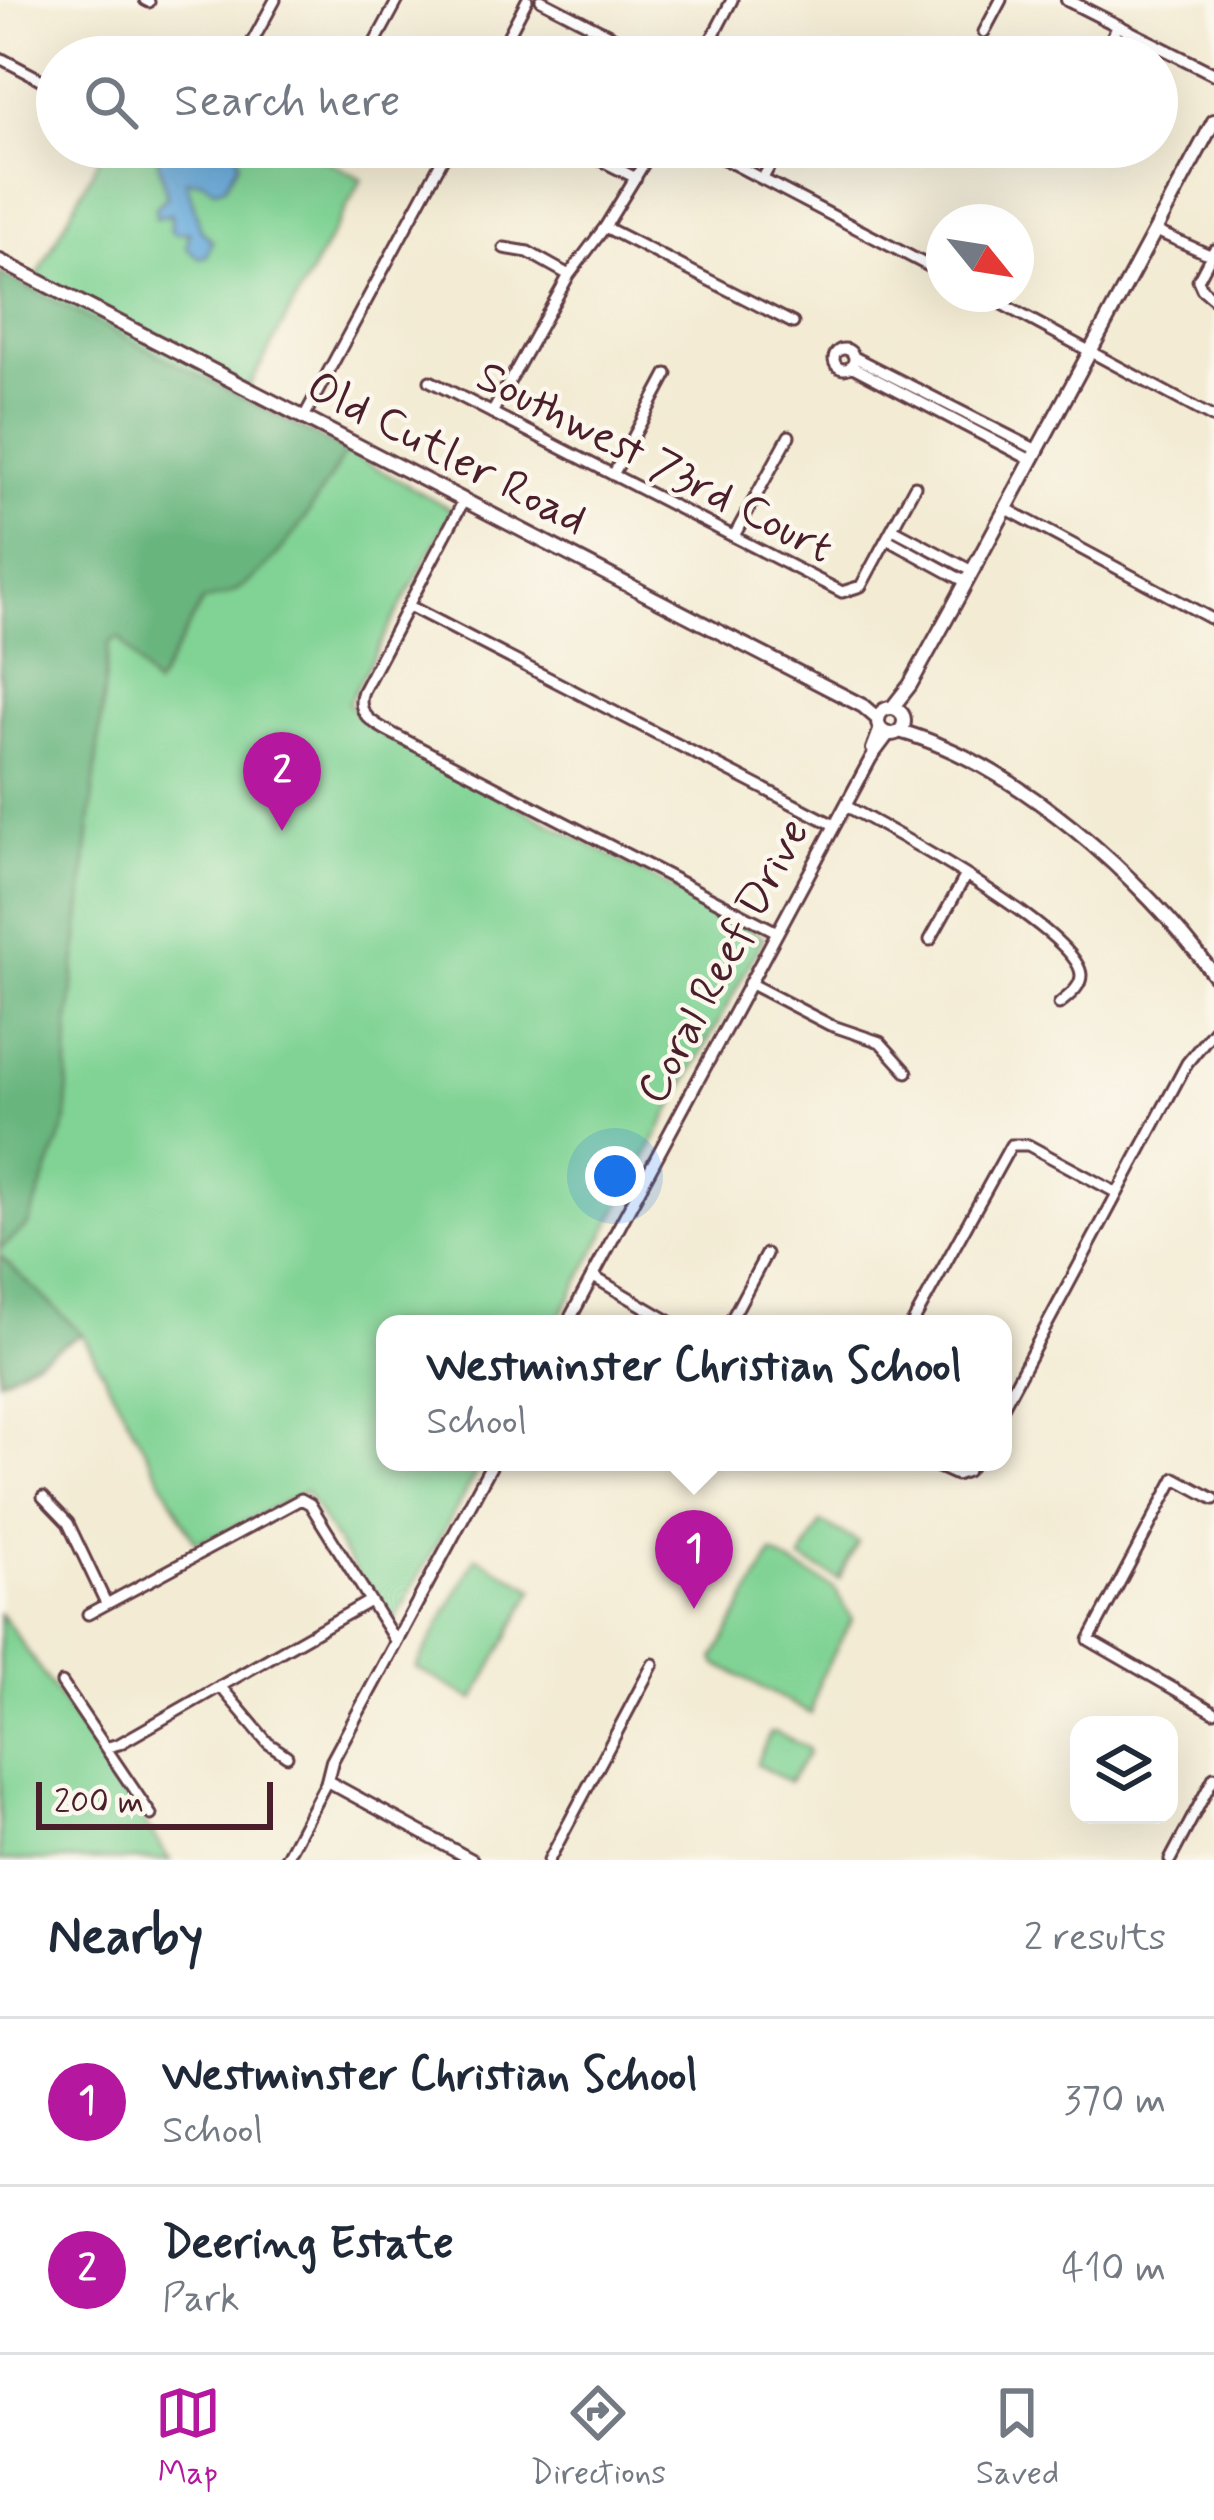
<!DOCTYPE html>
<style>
:root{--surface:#fff;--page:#f2f2f3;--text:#1f2937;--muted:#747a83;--line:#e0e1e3;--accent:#b5179e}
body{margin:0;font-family:Mynerve,sans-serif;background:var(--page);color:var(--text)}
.controls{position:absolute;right:36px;bottom:36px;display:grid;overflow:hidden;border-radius:24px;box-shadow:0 12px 48px #0002}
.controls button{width:108px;height:108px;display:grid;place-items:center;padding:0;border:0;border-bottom:3px solid var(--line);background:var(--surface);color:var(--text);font:60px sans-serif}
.compass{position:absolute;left:926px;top:204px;width:108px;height:108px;border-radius:50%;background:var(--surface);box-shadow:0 12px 48px #0002;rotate:120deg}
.scale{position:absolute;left:36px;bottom:30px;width:237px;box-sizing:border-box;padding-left:12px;border:6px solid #4a1f2b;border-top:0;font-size:33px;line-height:42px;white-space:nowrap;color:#4a1f2b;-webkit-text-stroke:9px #fbf7ec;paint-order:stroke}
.you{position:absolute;left:615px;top:1176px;width:42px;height:42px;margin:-30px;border:9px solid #fff;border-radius:50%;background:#1a73e8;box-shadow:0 0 0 18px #1a73e833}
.badge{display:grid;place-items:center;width:78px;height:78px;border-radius:50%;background:var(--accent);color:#fff;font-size:39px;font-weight:700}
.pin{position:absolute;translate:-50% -99px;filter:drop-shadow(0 3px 6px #0008)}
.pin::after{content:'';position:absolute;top:63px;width:42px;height:36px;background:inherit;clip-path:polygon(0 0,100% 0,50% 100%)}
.popup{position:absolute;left:376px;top:1315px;width:636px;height:156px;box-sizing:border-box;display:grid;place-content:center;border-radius:24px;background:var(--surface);filter:drop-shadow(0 3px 9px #0005);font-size:39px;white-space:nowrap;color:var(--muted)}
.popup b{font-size:45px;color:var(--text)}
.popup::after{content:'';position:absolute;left:50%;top:100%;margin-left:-24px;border:24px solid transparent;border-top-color:var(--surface)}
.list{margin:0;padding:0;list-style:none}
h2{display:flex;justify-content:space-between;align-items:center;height:156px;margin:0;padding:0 48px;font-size:51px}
h2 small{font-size:39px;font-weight:400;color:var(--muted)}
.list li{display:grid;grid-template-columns:78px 1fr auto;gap:36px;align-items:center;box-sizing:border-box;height:168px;padding:0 48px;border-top:3px solid var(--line)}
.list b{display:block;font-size:45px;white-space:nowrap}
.list p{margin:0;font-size:39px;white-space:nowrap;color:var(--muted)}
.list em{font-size:39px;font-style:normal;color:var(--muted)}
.icon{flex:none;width:66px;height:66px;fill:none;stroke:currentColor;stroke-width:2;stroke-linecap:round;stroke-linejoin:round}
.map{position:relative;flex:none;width:1214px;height:1860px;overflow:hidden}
.search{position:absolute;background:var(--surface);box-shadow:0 12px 48px #0002;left:36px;right:36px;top:36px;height:132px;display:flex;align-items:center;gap:30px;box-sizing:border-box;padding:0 42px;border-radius:66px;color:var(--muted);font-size:45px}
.sheet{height:492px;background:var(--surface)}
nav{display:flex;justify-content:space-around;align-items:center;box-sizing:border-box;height:168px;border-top:3px solid var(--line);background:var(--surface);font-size:33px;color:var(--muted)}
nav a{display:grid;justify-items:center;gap:6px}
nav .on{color:var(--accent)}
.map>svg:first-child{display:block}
</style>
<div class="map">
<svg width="1214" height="1860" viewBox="0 0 1214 1860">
<rect width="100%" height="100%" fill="#fbf7ec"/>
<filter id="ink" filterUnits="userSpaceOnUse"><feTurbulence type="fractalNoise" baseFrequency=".00833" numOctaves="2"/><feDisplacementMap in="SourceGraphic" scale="24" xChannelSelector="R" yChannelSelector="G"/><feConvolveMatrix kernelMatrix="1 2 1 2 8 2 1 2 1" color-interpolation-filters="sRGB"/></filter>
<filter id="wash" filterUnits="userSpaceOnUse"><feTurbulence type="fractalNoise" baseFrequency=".004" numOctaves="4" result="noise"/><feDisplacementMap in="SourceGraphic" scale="48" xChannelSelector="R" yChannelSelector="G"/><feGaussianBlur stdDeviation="2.7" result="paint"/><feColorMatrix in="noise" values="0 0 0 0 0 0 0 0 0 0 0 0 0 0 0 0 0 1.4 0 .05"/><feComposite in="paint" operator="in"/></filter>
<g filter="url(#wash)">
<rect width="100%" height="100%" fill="#f3ebd3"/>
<path fill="#80d394" stroke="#657960" stroke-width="3" d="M105,147h195l62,32 -118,217 209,114 -105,193 24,26 392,208 -208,387h-171v138h97l-92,166 -85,-137 -86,44 -24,7 -113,-208 -82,46v-1107l31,15z
M821,1522l37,20 -19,37 -38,-20z
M772,1553l62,35 18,31 -32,60 -9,35 -94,-50 -3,-5z
M476,1557l58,32 -60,111 -58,-32z
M0,1614l10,12 160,234h-170z
M775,1732l32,16 1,5 -19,29 -33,-18 14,-31z"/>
<path fill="#68b57e" stroke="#596a54" stroke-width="3" d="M0,273l346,178c-26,44 -68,120 -115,142 -8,4 -20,5 -28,8l-48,86 -36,-50 -10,6 -40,381 -2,96 -39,105 -28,24z
M0,1256l82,78 -82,46z"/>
<path fill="#66aadb" stroke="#586483" stroke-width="3" d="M155,147h81l3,15 -14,25 -10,3 -13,-9h-16l15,49 11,11 -5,15 -8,2 -12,-10 2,-16 -12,2 -6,-3v-17l-15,4v-11l11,-10z"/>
</g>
<g filter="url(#ink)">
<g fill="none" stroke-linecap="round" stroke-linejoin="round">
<g stroke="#633e44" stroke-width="15">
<path id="minor" d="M145,0l4,2
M541,0l111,57
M984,32l17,-32
M244,57l31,-57
M367,57l31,-57
M497,57l30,-57
M702,57l30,-57
M1101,57l17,-31
M0,58l57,30
M307,147h11
M574,147l62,31
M701,147l243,127
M763,178l17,-31
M605,227l188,96
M1156,231l54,24
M504,248l24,4 41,23
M1214,250l-16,30 4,9 12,10
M983,294l231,124
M834 359a10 10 0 1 1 20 0a10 10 0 1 1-20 0Z
M854,357l183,93
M851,366l180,94
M430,381l412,211 19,-6 54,-100
M492,413l77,-138 36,-48 49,-80
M304,417l145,-270
M613,475l54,-101
M464,500l-101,191c-10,26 18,36 38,47l376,194
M1005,508l209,112
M893,529l79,42
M734,536l55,-100
M887,539l79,43
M409,606l425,219
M846,806c39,21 233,126 235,169 0,13 -13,21 -22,29
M930,940l36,-65
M749,983l81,42 50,17 27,30
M592,1276l82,48
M729,1324l37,-70
M912,1324l99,-179h17l89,48
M1003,1407l184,-344 27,-33
M927,1462l29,13 11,-4 7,-9
M43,1497l25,26 38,80
M1214,1499l-39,-21 -86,162 125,72
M88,1614l213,-115 9,5 86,138
M62,1683l89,132
M220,1686l48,57 19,13
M108,1747l11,-3 249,-142
M285,1860l42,-79
M549,1860l104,-196
M1170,1860l44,-83"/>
</g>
<g stroke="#633e44" stroke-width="16">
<path id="tertiary" d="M1067,0l147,74
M872,749l8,-21
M567,1324l304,-566 18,-24
M472,1860l-145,-79 5,-20 161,-299"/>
</g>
<g stroke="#633e44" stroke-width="18">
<path id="secondary" d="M0,261l863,445 15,13
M892,708l18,-23 44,-80 260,-484
M878 721a13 13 0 1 1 26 0a13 13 0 1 1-26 0Z
M899,731c116,32 244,147 315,244"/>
</g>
<use href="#minor" stroke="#fff" stroke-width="9"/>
<use href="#tertiary" stroke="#fff" stroke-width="10"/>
<use href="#secondary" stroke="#fff" stroke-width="12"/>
</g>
</g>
<g text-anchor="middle" stroke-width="9" stroke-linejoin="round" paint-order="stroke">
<g font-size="45" fill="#4a1f2b" stroke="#fbf7ec">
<text transform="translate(448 451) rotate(27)" y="16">Old Cutler Road</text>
<text transform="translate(656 460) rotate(27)" y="16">Southwest 73rd Court</text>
<text transform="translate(721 960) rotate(-62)" y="16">Coral Reef Drive</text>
</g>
</g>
</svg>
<div class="controls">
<button><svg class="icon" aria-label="layers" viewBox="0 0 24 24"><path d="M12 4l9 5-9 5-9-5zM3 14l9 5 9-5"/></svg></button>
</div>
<svg class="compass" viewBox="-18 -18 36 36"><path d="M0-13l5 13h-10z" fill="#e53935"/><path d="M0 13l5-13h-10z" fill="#747a83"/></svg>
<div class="scale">200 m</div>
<div class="you"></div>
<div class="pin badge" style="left:694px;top:1609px">1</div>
<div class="popup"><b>Westminster Christian School</b>School</div>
<div class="pin badge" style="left:282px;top:831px">2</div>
<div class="search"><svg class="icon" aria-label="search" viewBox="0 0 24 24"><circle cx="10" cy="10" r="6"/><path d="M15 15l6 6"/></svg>Search here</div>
</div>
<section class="sheet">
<h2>Nearby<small>2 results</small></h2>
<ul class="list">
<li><span class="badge">1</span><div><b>Westminster Christian School</b><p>School</p></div><em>370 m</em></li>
<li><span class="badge">2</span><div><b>Deering Estate</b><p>Park</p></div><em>410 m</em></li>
</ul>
</section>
<nav>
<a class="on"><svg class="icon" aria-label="map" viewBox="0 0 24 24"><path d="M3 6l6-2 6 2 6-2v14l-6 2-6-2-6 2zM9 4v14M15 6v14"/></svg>Map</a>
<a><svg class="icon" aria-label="directions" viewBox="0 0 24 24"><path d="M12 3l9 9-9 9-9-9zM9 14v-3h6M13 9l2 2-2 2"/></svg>Directions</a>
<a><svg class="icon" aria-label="saved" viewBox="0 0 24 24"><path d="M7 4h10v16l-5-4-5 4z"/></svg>Saved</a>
</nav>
